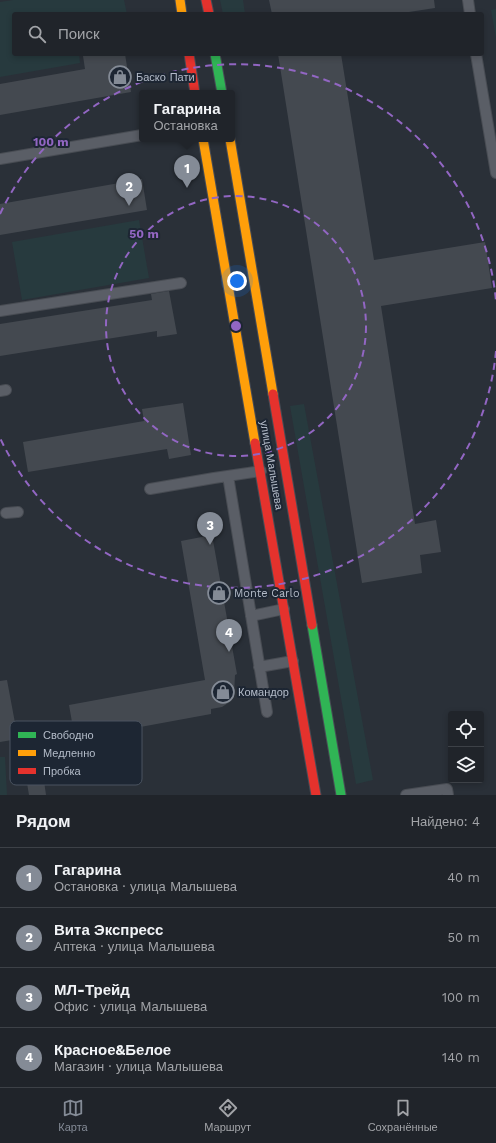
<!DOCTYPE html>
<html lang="ru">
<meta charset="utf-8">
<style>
:root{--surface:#20242a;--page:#282c32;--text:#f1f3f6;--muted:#a2a4a8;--line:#3d4147;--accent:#848b96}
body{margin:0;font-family:"Work Sans",sans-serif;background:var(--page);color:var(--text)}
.controls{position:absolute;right:12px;bottom:12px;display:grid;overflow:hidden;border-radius:4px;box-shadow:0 2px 6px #0003}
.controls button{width:36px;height:36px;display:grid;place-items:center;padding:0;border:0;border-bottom:1px solid var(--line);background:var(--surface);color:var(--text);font:20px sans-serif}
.you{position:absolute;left:237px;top:281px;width:14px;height:14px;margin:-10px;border:3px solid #fff;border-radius:50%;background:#1a73e8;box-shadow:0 0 0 6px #1a73e833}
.badge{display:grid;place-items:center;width:26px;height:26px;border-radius:50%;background:var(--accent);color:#fff;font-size:13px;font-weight:700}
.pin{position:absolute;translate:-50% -33px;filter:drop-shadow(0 1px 2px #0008)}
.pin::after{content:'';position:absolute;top:21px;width:14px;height:12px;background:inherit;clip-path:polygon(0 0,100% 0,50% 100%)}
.popup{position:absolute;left:139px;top:90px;width:96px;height:52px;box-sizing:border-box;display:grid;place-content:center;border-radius:4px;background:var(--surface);filter:drop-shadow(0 1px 3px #0005);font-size:13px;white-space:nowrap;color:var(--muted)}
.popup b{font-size:15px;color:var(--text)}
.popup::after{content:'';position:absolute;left:50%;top:100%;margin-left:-8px;border:8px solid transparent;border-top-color:var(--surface)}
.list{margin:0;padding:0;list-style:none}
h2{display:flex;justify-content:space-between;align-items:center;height:52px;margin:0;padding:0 16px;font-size:17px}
h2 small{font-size:13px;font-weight:400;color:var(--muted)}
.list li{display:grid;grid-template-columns:26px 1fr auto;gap:12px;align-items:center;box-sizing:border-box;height:60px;padding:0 16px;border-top:1px solid var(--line)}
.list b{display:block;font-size:15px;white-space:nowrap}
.list p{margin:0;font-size:13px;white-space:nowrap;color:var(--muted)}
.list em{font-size:13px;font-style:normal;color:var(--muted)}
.icon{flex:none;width:22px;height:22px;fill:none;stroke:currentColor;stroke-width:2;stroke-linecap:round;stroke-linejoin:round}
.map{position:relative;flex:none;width:496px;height:795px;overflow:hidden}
.search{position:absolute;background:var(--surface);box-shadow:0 2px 6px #0003;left:12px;right:12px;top:12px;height:44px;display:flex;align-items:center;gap:10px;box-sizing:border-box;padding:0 14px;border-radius:4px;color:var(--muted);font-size:15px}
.sheet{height:292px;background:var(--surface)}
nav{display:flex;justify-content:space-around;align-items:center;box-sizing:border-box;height:56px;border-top:1px solid var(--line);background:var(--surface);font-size:11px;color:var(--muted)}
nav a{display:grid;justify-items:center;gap:2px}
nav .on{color:var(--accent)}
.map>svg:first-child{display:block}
</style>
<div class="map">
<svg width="496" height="795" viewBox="0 0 496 795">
<rect width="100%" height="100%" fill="#2a3038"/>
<path fill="#273a3e" d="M13,0h111l3,14h-113v40h65l1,9 -80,14v-75z
M220,0h23l2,14h-22z
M496,9v29l-5,-28z
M139,220l10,58 -127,22 -10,-58z
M304,404l69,376 -17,4 -66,-378z
M0,757h5l2,38h-7z"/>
<path fill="#444950" d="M269,0h165l1,8 -39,6h-124z
M97,54h28l6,38 -131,23v-31l85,-15 -2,-13z
M278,54h63l33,206 111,-18 7,46 -111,18 34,218 21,-4 5,32 -21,3 2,18 -60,10z
M142,179l5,31 -147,25v-31z
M169,291l8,43 -20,3v-6l-157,25v-32l152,-24 -1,-6z
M183,403l8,52 -22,4 -2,-10 -139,23 -5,-30 121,-21 -2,-12z
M212,535l25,139 -2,1 -1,19 -3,7 -9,6 -11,2v5l-136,25 -6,-34 136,-25 -24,-139z
M7,680l11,59 -18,3v-61z
M43,774l3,21h-17l-3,-18z"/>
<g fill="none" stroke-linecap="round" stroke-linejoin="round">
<g stroke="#484c53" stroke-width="12">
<path id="lane" d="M468,0l2,14
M476,54l20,119
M0,159l142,-24
M0,311l181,-28
M0,391l6,-1
M228,476l39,236
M150,489l64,-11 47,-7
M6,513l12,-1
M251,616l33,-7
M259,667l34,-6
M406,795l41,-6 1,6"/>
</g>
<g stroke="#484c55" stroke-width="11">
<path id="fast" d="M215,54l7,39
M312,625l29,170"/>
</g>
<g stroke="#484c55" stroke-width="11">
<path id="slow" d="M180,0l2,14
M203,139l52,304
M230,139l43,255"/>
</g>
<g stroke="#484c55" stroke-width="11">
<path id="jam" d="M206,0l3,14
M189,54l6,39
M273,394l39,231
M255,443l61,352"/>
</g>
<use href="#lane" stroke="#5a5e66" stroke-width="10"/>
<use href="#fast" stroke="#30b455" stroke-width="9"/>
<use href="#slow" stroke="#ff9f0a" stroke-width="9"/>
<use href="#jam" stroke="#e5322d" stroke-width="9"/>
</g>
<g fill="none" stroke="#9266c3" stroke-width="2" stroke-dasharray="7 5">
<circle cx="236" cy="326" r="130"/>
<path d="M496 351A261 261 0 0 1 0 438M0 214A261 261 0 0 1 496 301"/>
</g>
<defs>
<g id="shop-ring" transform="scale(1.15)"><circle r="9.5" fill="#1d2633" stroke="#848b96" stroke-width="1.5"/><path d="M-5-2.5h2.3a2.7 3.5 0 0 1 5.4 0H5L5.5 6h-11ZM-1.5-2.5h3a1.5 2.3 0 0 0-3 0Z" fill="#848b96"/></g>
</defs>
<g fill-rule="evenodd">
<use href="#shop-ring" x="120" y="77"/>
<use href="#shop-ring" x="219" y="593"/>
<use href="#shop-ring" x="223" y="692"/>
</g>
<g text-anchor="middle" stroke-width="4" stroke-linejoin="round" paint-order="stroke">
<g font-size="11" fill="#b4bcc9" stroke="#1d2633" text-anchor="start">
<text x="136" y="81">Баско Пати</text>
<text x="234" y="597">Monte Carlo</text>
<text x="238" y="696">Командор</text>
</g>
<g font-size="11" fill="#b4bcc9" stroke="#1d2633">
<text transform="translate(272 465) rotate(80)" y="4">улица Малышева</text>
</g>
</g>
<rect x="10" y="721" width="132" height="64" rx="6" fill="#1d2633" stroke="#4a5360" stroke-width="1"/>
<rect x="18" y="732" width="18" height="6" fill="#30b455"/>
<rect x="18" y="750" width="18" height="6" fill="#ff9f0a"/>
<rect x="18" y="768" width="18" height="6" fill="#e5322d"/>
<g font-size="11" fill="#b4bcc9">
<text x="43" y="739">Свободно</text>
<text x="43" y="757">Медленно</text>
<text x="43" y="775">Пробка</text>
</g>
<circle cx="236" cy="326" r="6" fill="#9266c3" stroke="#1d2633" stroke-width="2"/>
<g font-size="12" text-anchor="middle" font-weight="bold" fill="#9266c3" stroke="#1d2633" stroke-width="4" stroke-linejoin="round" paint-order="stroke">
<text x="51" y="146">100 m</text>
<text x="144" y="238">50 m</text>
</g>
</svg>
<div class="controls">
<button><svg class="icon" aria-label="locate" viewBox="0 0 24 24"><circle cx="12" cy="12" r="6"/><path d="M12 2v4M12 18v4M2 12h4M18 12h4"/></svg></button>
<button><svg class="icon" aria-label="layers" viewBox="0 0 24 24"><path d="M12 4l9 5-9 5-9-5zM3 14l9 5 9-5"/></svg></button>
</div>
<div class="you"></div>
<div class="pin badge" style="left:187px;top:188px">1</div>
<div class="popup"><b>Гагарина</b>Остановка</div>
<div class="pin badge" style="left:129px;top:206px">2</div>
<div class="pin badge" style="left:210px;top:545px">3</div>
<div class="pin badge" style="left:229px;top:652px">4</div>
<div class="search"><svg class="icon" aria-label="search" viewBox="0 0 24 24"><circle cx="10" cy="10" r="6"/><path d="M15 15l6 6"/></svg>Поиск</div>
</div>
<section class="sheet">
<h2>Рядом<small>Найдено: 4</small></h2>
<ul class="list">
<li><span class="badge">1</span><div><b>Гагарина</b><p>Остановка · улица Малышева</p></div><em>40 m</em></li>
<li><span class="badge">2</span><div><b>Вита Экспресс</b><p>Аптека · улица Малышева</p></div><em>50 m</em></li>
<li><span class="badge">3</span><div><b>МЛ-Трейд</b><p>Офис · улица Малышева</p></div><em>100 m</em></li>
<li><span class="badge">4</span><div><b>Красное&amp;Белое</b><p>Магазин · улица Малышева</p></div><em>140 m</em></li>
</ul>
</section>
<nav>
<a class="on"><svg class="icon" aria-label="map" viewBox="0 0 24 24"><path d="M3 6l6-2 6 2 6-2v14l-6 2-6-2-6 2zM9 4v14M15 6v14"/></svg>Карта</a>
<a><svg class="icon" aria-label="directions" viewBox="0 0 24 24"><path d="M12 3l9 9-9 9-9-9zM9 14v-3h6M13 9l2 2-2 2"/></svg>Маршрут</a>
<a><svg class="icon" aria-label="saved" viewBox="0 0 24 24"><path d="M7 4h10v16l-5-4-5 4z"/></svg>Сохранённые</a>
</nav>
